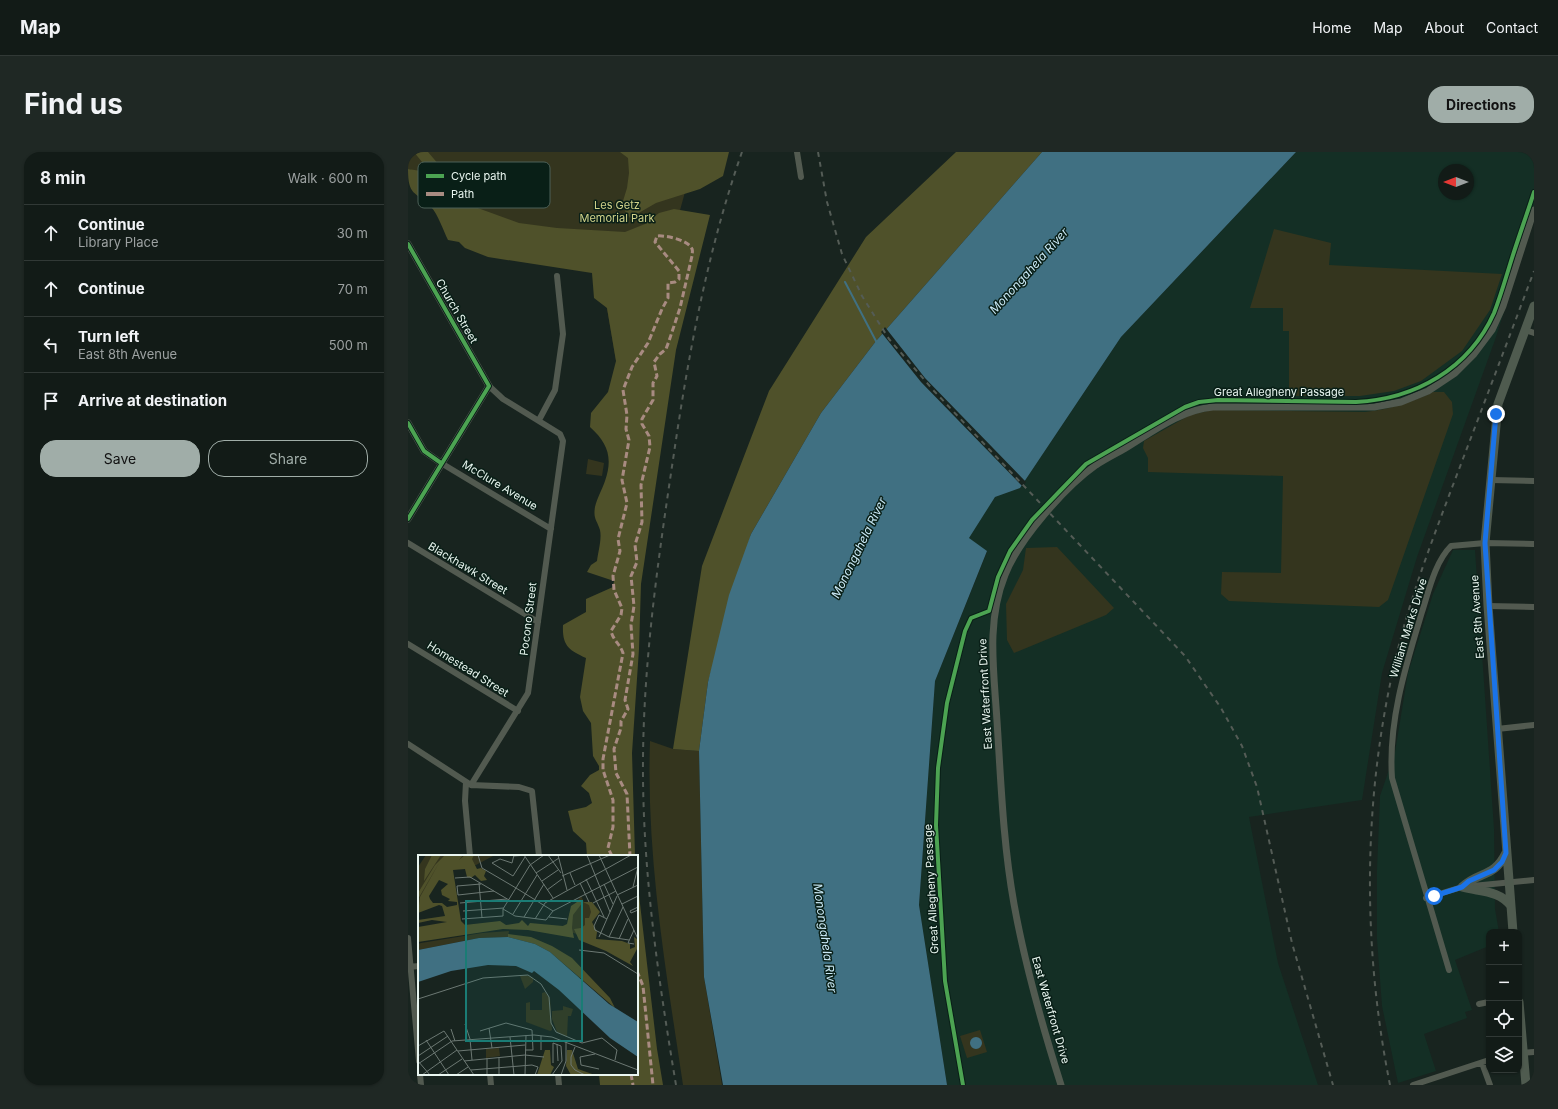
<!DOCTYPE html>
<meta charset="utf-8">
<style>
:root{--surface:#121b17;--page:#1f2824;--text:#f1f3f6;--muted:#9ca1a1;--line:#313936;--accent:#a0ada8}
body{margin:0;font-family:Inter,sans-serif;background:var(--page);color:var(--text)}
.controls{position:absolute;right:12px;bottom:12px;display:grid;overflow:hidden;border-radius:8px;box-shadow:0 1px 3px #0004}
.controls button{width:36px;height:36px;display:grid;place-items:center;padding:0;border:0;border-bottom:1px solid var(--line);background:var(--surface);color:var(--text);font:20px sans-serif}
.compass{position:absolute;left:1030px;top:12px;width:36px;height:36px;border-radius:50%;background:var(--surface);box-shadow:0 1px 3px #0004;rotate:270deg}
.stop{position:absolute;width:12px;height:12px;margin:-9px;border:3px solid #1a73e8;border-radius:50%;background:#fff}
.stop.end{background:#1a73e8;border-color:#fff;box-shadow:0 1px 4px #0008}
.list{margin:0;padding:0;list-style:none}
h2{display:flex;justify-content:space-between;align-items:center;height:52px;margin:0;padding:0 16px;font-size:17px}
h2 small{font-size:13px;font-weight:400;color:var(--muted)}
.list li{display:grid;grid-template-columns:26px 1fr auto;gap:12px;align-items:center;box-sizing:border-box;height:56px;padding:0 16px;border-top:1px solid var(--line)}
.list b{display:block;font-size:15px;white-space:nowrap}
.list p{margin:0;font-size:13px;white-space:nowrap;color:var(--muted)}
.list em{font-size:13px;font-style:normal;color:var(--muted)}
.actions{display:flex;gap:8px;padding:12px 16px}
.actions a{flex:1;padding:9px 0;border:1px solid var(--accent);border-radius:16px;text-align:center;font-size:14px;color:var(--accent)}
.actions .main{background:var(--accent);color:#111}
.icon{flex:none;width:22px;height:22px;fill:none;stroke:currentColor;stroke-width:2;stroke-linecap:round;stroke-linejoin:round}
.map{position:relative;flex:none;width:1126px;height:933px;overflow:hidden;border-radius:16px}
header{display:flex;align-items:center;gap:24px;box-sizing:border-box;height:56px;padding:0 20px;background:var(--surface);border-bottom:1px solid var(--line)}
header strong{font-size:19px}
nav{display:flex;gap:22px;margin-inline-start:auto;font-size:14px}
.intro{display:flex;align-items:center;justify-content:space-between;box-sizing:border-box;height:96px;padding:0 24px}
h1{margin:0;font-size:28px}
.button{padding:10px 18px;border-radius:16px;background:var(--accent);color:#111;font-size:14px;font-weight:700}
main{display:flex;gap:24px;padding:0 24px}
aside{flex:1;background:var(--surface);border-radius:16px;box-shadow:0 1px 3px #0004}
.map>svg:first-child{display:block}
</style>
<header>
<strong>Map</strong>
<nav><a>Home</a><a>Map</a><a>About</a><a>Contact</a></nav>
</header>
<div class="intro"><h1>Find us</h1><a class="button">Directions</a></div>
<main>
<aside>
<h2>8 min<small>Walk · 600 m</small></h2>
<ul class="list">
<li><svg class="icon" aria-label="ahead" viewBox="0 0 24 24"><path d="M12 20V5M6 11l6-6 6 6"/></svg><div><b>Continue</b><p>Library Place</p></div><em>30 m</em></li>
<li><svg class="icon" aria-label="ahead" viewBox="0 0 24 24"><path d="M12 20V5M6 11l6-6 6 6"/></svg><div><b>Continue</b></div><em>70 m</em></li>
<li><svg class="icon" aria-label="left" viewBox="0 0 24 24"><path d="M17 20v-9H6M10 6l-5 5 5 5"/></svg><div><b>Turn left</b><p>East 8th Avenue</p></div><em>500 m</em></li>
<li><svg class="icon" aria-label="arrive" viewBox="0 0 24 24"><path d="M6 21V4h12l-3 4 3 4H6"/></svg><div><b>Arrive at destination</b></div></li>
</ul>
<div class="actions"><a class="main">Save</a><a>Share</a></div>
</aside>
<div class="map">
<svg width="1126" height="933" viewBox="0 0 1126 933">
<rect width="100%" height="100%" fill="#18241f"/>
<path fill="#142f25" fill-rule="evenodd" d="M888,0h238v66l-38,119 -79,220 -35,116 -20,127 -113,17 29,146 40,122h-371l-28,-180 16,-224 52,-129 -19,-14 27,-41 25,-9 101,-151zM1036,18h24v24h-24z
M1045,398h22l19,279 1,80 4,23h-10v14l-34,14 17,50 -7,2 2,6 -43,16 12,37 -38,12 -16,-77 -5,-67v-69l3,-74 15,-44 13,-79 25,-79z"/>
<path fill="#34351e" d="M0,0h288l-31,113 -49,96 -16,-93 -43,-2 -147,-97h-2z
M866,77l57,14 -2,22 173,9 -12,36 -28,41 -41,30 -27,10 -34,5h-71v-65h-6v-23h-33z
M1025,240h11l8,10 1,12 -65,186 -9,7 -150,-6 -8,-7 1,-22 59,1 2,-97 -135,-4v-14l-5,-10 1,-7 46,-26 22,-5 153,2c25,-3 45,-9 68,-20z
M180,307l16,4 -2,13 -16,-2z
M649,395l57,61 -8,7 -92,38 -7,-13 -1,-36 17,-34 3,-22z
M242,589l23,8 26,2 5,226 18,108h-39c-17,-114 -37,-228 -33,-344z
M572,878l7,22 -20,6 -7,-22z"/>
<path fill="#4f512a" d="M6,0h14l47,55 44,16 38,5 68,4 20,-8 14,-11 15,-4 36,6 -34,135 -35,234 -2,65 -7,104 3,103h-48l-1,-13 -13,-12 -5,-20 18,-4 6,-4 -3,-10 -8,-7 9,-11 9,-5v-4l-6,-10 -2,-33 -8,-12 -3,-14 6,-39c-17,-8 -24,-12 -23,-33l23,-13v-13l27,-12 1,-6 -27,-9 4,-7 6,-4c1,-9 5,-22 3,-31 -3,-10 -7,-11 -5,-23 2,-9 7,-17 10,-26 8,-23 3,-38 -15,-54l1,-14 17,-21 8,-31 -9,-53 -13,-10 -2,-25 -104,-16 -23,-9 -6,-6 -11,-2c-5,-10 -10,-26 -17,-33 -16,-16 -23,-11 -23,-38l13,2 1,-9z
M212,0h109l-6,24 -23,13 -44,14 -26,15 -5,-7 -2,-10 4,-13 2,-15 -1,-15z
M548,0h86l-166,189 -55,72 -70,121 -43,148 -9,69 -26,-2 29,-183 67,-175 97,-154z
M229,726l20,171 6,36h-63l-1,-11h38z"/>
<path fill="#407082" d="M634,0h254l-175,185 -101,151 -25,9 -26,41 18,13 -52,130 -16,224 28,180h-224l-19,-108 -5,-226 9,-69 21,-87 22,-61 70,-121 55,-72z
M562 891a6 6 0 1 1 12 0a6 6 0 1 1-12 0Z"/>
<path fill="#18241f" d="M477,175l40,51 101,104 -3,5 -102,-105 -40,-50z"/>
<g fill="none" stroke-linecap="round" stroke-linejoin="round">
<path stroke="#407082" stroke-width="2" d="M437,130l32,61"/>
<path stroke="#525a50" stroke-width="6" d="M389,0l4,25
M1117,178l9,3
M131,268l16,-30 8,-56 -6,-58
M33,311l110,66
M1083,328l43,1
M0,391l130,79
M1080,454l46,1
M0,492l110,67
M1089,577l37,-4
M0,592l63,41 48,2 13,4 7,65
M58,630l-1,19 5,55
M63,633l57,-92 35,-252 -3,-7 -57,-35 -14,-13
M1018,746l36,-11 72,-7
M0,786l11,123
M0,815l11,-1
M1041,818l-57,-192c-4,-57 14,-113 30,-166 7,-22 13,-50 29,-66l34,-3 49,1
M1071,852l10,-2
M1113,901l13,-1
M1074,911l8,22
M12,922l1,11
M82,922l1,11
M150,922l1,11
M1005,933l76,-25"/>
<path stroke="#525a50" stroke-width="7" d="M0,92l81,142 -81,133
M0,271l16,28 17,12
M653,933c-19,-60 -36,-120 -47,-181 -11,-61 -13,-122 -17,-183 -3,-50 -11,-99 8,-146 14,-36 60,-88 91,-110 9,-6 19,-11 28,-16 28,-17 56,-39 89,-42h161l27,-5 27,-11 27,-18 19,-19 18,-24 11,-24 31,-96"/>
<path stroke="#4f5b4f" stroke-width="9" d="M1098,701c-12,25 -27,18 -44,34 18,5 37,3 49,19
M1105,780l-25,-326 -3,-63 13,-139 36,-98
M1111,850l7,83"/>
<path stroke="#545c56" stroke-width="2" stroke-dasharray="5 5" stroke-linecap="butt" d="M410,0l9,50 15,52 20,42 27,43 45,52 251,265 36,52 21,38 15,41 35,156 41,142
M268,933c-17,-102 -32,-203 -33,-307 -1,-109 15,-218 31,-325 15,-102 34,-204 68,-301
M982,933c-29,-145 -27,-297 9,-440 14,-55 34,-107 54,-160 27,-71 54,-142 81,-214"/>
<path stroke="#a88b81" stroke-width="3" stroke-dasharray="6 3" stroke-linecap="butt" d="M204,704l-4,-8 5,-21v-27l-10,-30v-11l20,-106c-3,-9 -10,-13 -12,-22l10,-16 1,-7 -8,-18 -1,-14 7,-25 -2,-12 9,-36 -5,-23 7,-40 -3,-11 1,-14 -4,-25 9,-23 16,-24 14,-34 6,-11v-15l7,-1 4,-3v-8l-24,-29 2,-6c8,-1 32,4 35,13 1,2 0,5 0,7l-12,52 -11,33 -3,8 -6,5 -6,8 3,14 -4,7v17l-11,19v5l7,12 1,11 -9,38 1,37 -7,23 2,17 -6,14 3,30 -3,19 2,29 -8,46 3,9 -7,12v7l-7,21 2,24 11,21 3,62
M229,819l6,15 10,99
M223,922l2,11"/>
<g stroke="#091f17" stroke-width="6">
<path id="cycleway" d="M0,92l81,142 -81,133
M0,271l16,28 17,12
M555,933l-18,-104 -9,-156 2,-57 9,-65 18,-72 6,-13 18,-7 9,-34 12,-26 22,-31 25,-26 29,-30 99,-57 14,-5 19,-2 138,2c59,-3 113,-33 138,-89 7,-18 12,-36 18,-55 7,-22 15,-44 22,-66"/>
</g>
<use href="#cycleway" stroke="#4ca352" stroke-width="4"/>
</g>
<g fill="none" stroke-linecap="round" stroke-linejoin="round">
<path stroke="#1a73e8" stroke-width="5" d="M1026,744l28,-9 7,-6 25,-11 8,-8 4,-9 -21,-310 11,-129"/>
</g>
<g text-anchor="middle" stroke-width="3" stroke-linejoin="round" paint-order="stroke">
<g font-size="11" fill="#d1d28a" stroke="#091f17">
<text x="209" y="57">Les Getz<tspan x="209" dy="13">Memorial Park</tspan></text>
</g>
<g font-size="11" fill="#eaf7f1" stroke="#091f17">
<text transform="translate(49 159) rotate(60)" y="4">Church Street</text>
<text x="871" y="244">Great Allegheny Passage</text>
<text transform="translate(92 333) rotate(31)" y="4">McClure Avenue</text>
<text transform="translate(60 416) rotate(31)" y="4">Blackhawk Street</text>
<text transform="translate(1069 465) rotate(-94)" y="4">East 8th Avenue</text>
<text transform="translate(120 467) rotate(-83)" y="4">Pocono Street</text>
<text transform="translate(1000 476) rotate(-73)" y="4">William Marks Drive</text>
<text transform="translate(60 517) rotate(32)" y="4">Homestead Street</text>
<text transform="translate(577 542) rotate(-93)" y="4">East Waterfront Drive</text>
<text transform="translate(523 737) rotate(-93)" y="4">Great Allegheny Passage</text>
<text transform="translate(643 858) rotate(74)" y="4">East Waterfront Drive</text>
</g>
<g font-size="12" font-style="italic" fill="#cbeaf7" stroke="#091f17">
<text transform="translate(621 119) rotate(-48)" y="4">Monongahela River</text>
<text transform="translate(451 396) rotate(-64)" y="4">Monongahela River</text>
<text transform="translate(417 786) rotate(82)" y="4">Monongahela River</text>
</g>
</g>
<g transform="translate(10 703)">
<rect width="220" height="220" fill="#18241f"/>
<path d="M8,0h69l-19,10 -18,2 -2,-11 -4,1 1,8 -10,8 -25,33v-39zM163,41l3,6 9,2 6,10 -4,-1 -4,10 6,9 -3,8 -38,-13 12,-2 1,-11zM91,76l-1,6 -29,1 -61,12v-6l3,-1 61,-10zM108,120l7,3v4l-8,7 -5,-13zM127,137l5,6 2,32 -2,1 -24,-9v-19l4,-1v8h12v-17zM145,151l10,3 -2,7h-3l-1,21 -10,-5 -5,-13v-8l11,-1zM81,193l1,8 -14,2v-9z" fill="#34351e"/>
<path d="M14,0h9l-17,26 1,-12zM27,0h18l-4,5 6,-5h9l-2,4 5,10 4,-1 5,3 -2,5 3,4 -6,1 -6,-6 -4,3 -4,-1 -2,-8 -12,1 8,51 4,4 35,-4 6,4 13,-2 3,-3 6,6 2,-3 33,3 4,-2 4,-18 9,-6v2h12l8,10 -8,10 5,10 -1,7 26,2 8,3v5l5,-2 -1,-10 3,2v10l-7,13 3,4 -27,-15 -27,-11 -5,-11 7,-1 4,-3v-7h4l2,-6 -2,-7 -6,-3 -10,13 -1,13 2,10 -46,-8 -25,-1 -85,13v-15l29,-5 -15,-2 -14,3v-3l27,-4 -3,-10 -3,-1 -21,8 2,-16 19,-34 -21,36v-6l17,-28zM21,25l9,4 -7,6 1,5 8,4 -2,2 9,1v3l-10,2 -5,-4h-9l-3,-4 -1,-3zM90,79l23,3 21,9 20,12 38,40 5,10 -65,-56 -15,-8 -27,-7zM127,195h5l1,15 3,2 -4,8h-13zM149,195h5l6,19 17,6h-24l-5,-9z" fill="#4f512a" fill-rule="evenodd"/>
<path d="M90,82l27,7 15,8 59,52 29,18v35l-28,-19 -51,-48 -25,-19 -2,2 -16,-7 -28,-1 -37,6 -33,11v-32l61,-12z" fill="#407082"/>
<path fill="none" stroke="#6c7873" stroke-width="1" d="M60,0l4,13 34,20M96,0l-2,8 -12,-4 -8,4 21,13 12,-19M106,0l29,43M130,0l13,18M140,0l9,35M169,0l23,57M181,0l39,84M96,1l13,-1M118,18l23,-15M152,18l5,12M144,21l48,-21M37,23l15,-1 39,23M168,24l18,38M124,26l16,-11M61,28l3,35M162,28l9,19M63,29l-24,2 1,9 36,-4M186,29l9,20M215,32l5,-20M98,33l37,23M129,35l15,-11M199,40l21,-10M42,48l47,-4M175,48l23,-12M204,49l16,-8M220,52l-8,4 1,2 7,-3M85,54l12,7 31,4 7,-9 85,-44M45,56l41,-3M95,59l24,-39M106,62l20,-33M131,62l18,2M44,64l41,-3v-7l27,-44 14,-10M117,64l10,-16 86,-48M189,64l-8,-4 -5,11 1,4 14,7 20,3M216,75l-6,13 6,1M181,82l18,-41M191,82l14,-30M201,84l9,-20M161,95l25,3 34,21M0,144l65,-21 45,-3 13,9 8,13 2,26 5,9 26,11 20,-5 15,12 -2,10M47,169l5,15 2,21M71,173l3,20M33,174l4,12M62,176l26,-8 26,7 1,20h-8M92,182l4,38M8,185l23,35M139,189l1,17M0,191l26,-15 30,44M157,192l-4,10v8l4,5 10,5M123,195v-14M40,196l67,-6M177,199l-15,3 1,8 18,4M0,201l30,-20M0,206l12,14M46,206l61,-6 19,2M0,209l34,-23 82,-6 18,2 86,33M53,215l61,-5 6,2 -3,8M4,220l35,-25M20,220l24,-16M38,220l12,-8M69,220v-17M81,220v-18M107,220l1,-40M134,220l10,-14 -1,-15 -8,-3v20M143,220l5,-14v-19"/>
<path fill="#1a7c75" fill-opacity="0.15" stroke="#1a7c75" stroke-width="2" d="M48,46h116v140h-116z"/>
<rect width="220" height="220" fill="none" stroke="#eaf7f1" stroke-width="2"/>
</g>
<rect x="10" y="10" width="132" height="46" rx="6" fill="#091f17" stroke="#4c6058" stroke-width="1"/>
<rect x="18" y="22" width="18" height="4" fill="#4ca352"/>
<rect x="18" y="40" width="18" height="4" fill="#a88b81"/>
<g font-size="11" fill="#eaf7f1">
<text x="43" y="28">Cycle path</text>
<text x="43" y="46">Path</text>
</g>
</svg>
<div class="controls">
<button>+</button>
<button>−</button>
<button><svg class="icon" aria-label="locate" viewBox="0 0 24 24"><circle cx="12" cy="12" r="6"/><path d="M12 2v4M12 18v4M2 12h4M18 12h4"/></svg></button>
<button><svg class="icon" aria-label="layers" viewBox="0 0 24 24"><path d="M12 4l9 5-9 5-9-5zM3 14l9 5 9-5"/></svg></button>
</div>
<svg class="compass" viewBox="-18 -18 36 36"><path d="M0-13l5 13h-10z" fill="#e53935"/><path d="M0 13l5-13h-10z" fill="#9ca1a1"/></svg>
<div class="stop" style="left:1026px;top:744px"></div>
<div class="stop end" style="left:1088px;top:262px"></div>
</div>
</main>
